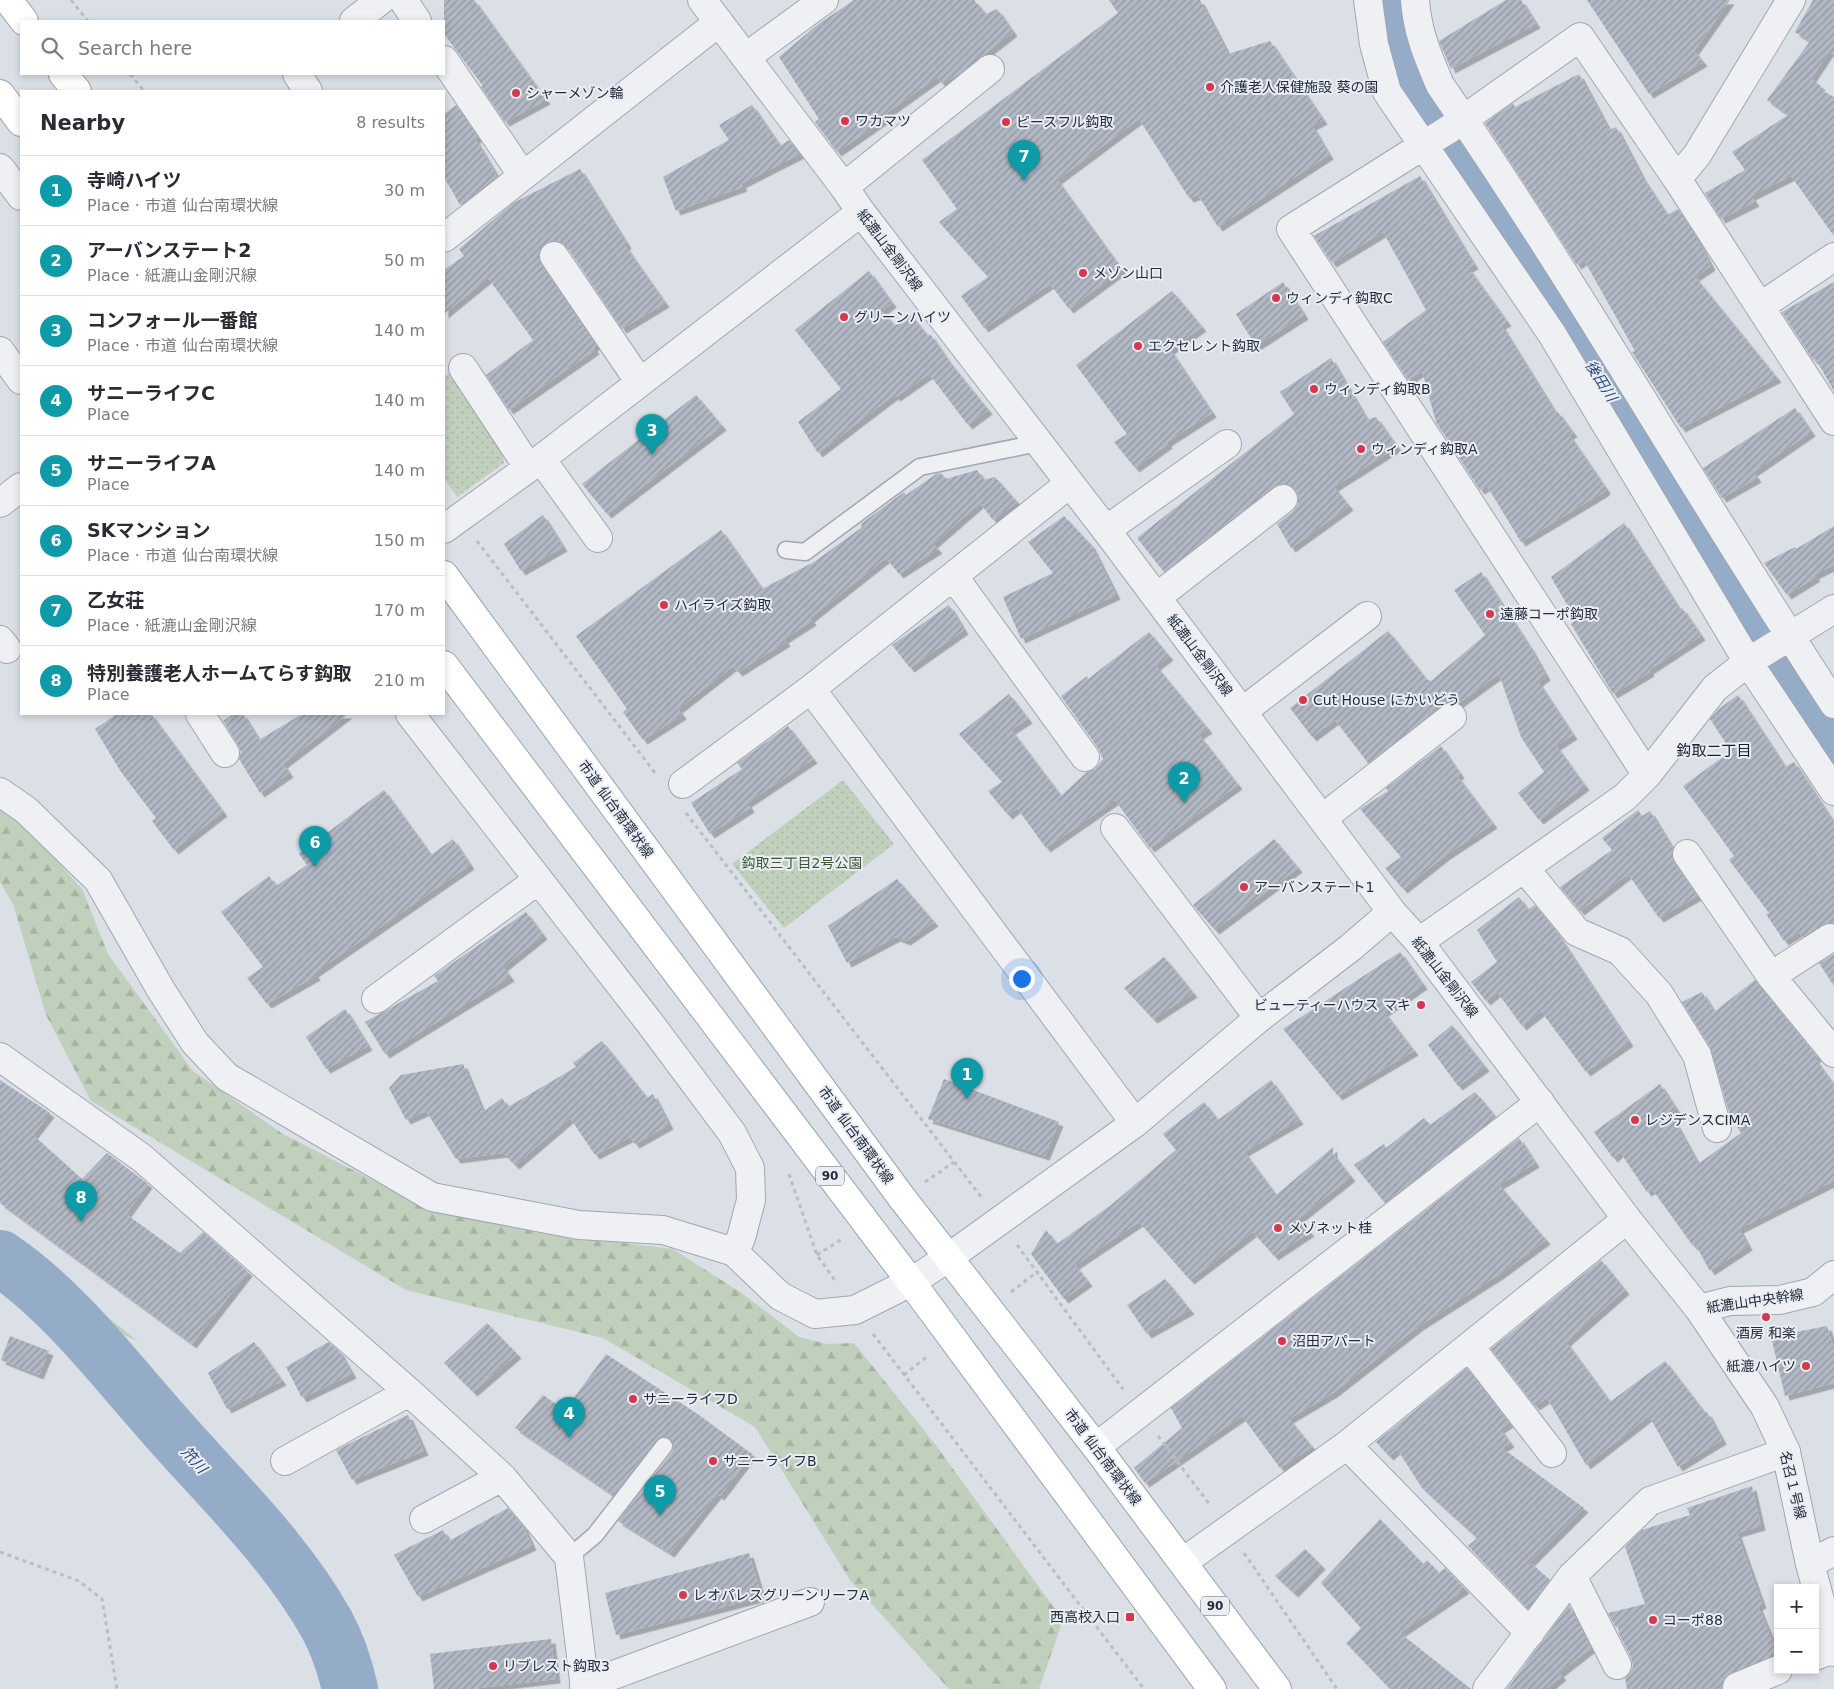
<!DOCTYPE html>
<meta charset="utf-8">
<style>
:root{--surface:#fff;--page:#f7f7f7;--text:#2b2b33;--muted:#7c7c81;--line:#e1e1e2;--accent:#ea580c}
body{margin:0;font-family:"DejaVu Sans","Noto Sans JP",sans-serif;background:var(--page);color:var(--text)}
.controls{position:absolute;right:15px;bottom:15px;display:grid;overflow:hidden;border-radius:0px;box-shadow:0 2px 8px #0003}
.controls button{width:45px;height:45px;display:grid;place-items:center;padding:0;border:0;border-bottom:1px solid var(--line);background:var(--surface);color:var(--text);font:25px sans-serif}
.you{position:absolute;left:1021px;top:978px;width:18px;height:18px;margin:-12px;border:4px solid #fff;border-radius:50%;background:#1a73e8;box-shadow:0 0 0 8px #1a73e833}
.badge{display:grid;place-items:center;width:32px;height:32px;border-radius:50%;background:var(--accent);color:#fff;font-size:16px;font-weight:700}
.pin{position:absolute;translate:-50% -41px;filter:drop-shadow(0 1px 2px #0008)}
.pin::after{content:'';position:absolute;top:26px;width:18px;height:15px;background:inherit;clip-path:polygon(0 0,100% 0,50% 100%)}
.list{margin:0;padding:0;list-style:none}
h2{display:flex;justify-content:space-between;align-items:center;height:65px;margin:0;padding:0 20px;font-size:21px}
h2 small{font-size:16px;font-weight:400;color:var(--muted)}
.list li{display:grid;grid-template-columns:32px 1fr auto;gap:15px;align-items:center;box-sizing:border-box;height:70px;padding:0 20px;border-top:1px solid var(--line)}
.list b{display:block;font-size:19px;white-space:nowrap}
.list p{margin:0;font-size:16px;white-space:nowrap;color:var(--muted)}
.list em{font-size:16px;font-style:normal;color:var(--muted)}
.icon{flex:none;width:28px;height:28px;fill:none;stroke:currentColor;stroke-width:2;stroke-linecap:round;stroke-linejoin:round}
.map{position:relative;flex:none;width:1834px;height:1689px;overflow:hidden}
.search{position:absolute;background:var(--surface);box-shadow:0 2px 8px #0003;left:20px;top:20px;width:425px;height:55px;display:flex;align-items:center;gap:12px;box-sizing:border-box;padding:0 18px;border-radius:0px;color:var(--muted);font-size:19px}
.panel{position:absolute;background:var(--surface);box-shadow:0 2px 8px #0003;left:20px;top:90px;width:425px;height:625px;border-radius:0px}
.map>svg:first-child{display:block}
</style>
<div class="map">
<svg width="1834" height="1689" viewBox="0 0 1834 1689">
<defs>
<pattern id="forest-firs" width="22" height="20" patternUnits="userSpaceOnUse" patternTransform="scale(1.25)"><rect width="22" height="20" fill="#c1d0bc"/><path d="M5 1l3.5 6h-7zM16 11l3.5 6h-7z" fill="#a6b3a2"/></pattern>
<pattern id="park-dots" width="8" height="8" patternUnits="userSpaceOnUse" patternTransform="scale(1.25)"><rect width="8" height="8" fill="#c1d0bc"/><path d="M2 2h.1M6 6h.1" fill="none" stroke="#a6b3a2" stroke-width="1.8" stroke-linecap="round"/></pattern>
<pattern id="building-hatch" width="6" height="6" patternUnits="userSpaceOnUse" patternTransform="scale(1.25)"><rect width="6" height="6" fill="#b2b8c3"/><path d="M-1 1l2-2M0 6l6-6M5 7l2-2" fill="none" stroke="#9196a0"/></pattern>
<filter id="shadow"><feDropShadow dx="4.5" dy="4.5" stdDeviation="0" flood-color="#0004"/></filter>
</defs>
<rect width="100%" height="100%" fill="#dbdfe6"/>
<path fill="url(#forest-firs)" d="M0,802l43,43 39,44 26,65 85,117 90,63 140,72 169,33 81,10 70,45 56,43 28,7 27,-1 81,101 128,176 -24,69h-90l-99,-109 -95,-153 -152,-89 -197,-48 -315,-189 -45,-86 -33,-111 -13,-22z
M0,1233l138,108 -138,-57z"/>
<path fill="url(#park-dots)" d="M450,372l50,67 4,24 -47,34 -13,-19v-100z
M843,780l51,64 -110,84 -52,-64z"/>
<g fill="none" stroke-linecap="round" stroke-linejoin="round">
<path stroke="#94acc8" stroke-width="56" d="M1397,0c5,61 34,112 65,164l372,586
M0,1258c65,44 115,112 167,170 55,63 119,123 160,197 11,20 18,42 23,64"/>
</g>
<path fill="url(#building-hatch)" filter="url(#shadow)" d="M444,0h30l72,100 -41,22 -24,-35 2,-1 -39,-52z
M854,0h120l12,14 11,-5 16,23 -54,42 -17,10 -5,-7 -56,40 2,3 -46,32 -22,-30 4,-3 -40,-62 38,-32z
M1109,0h91l28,54 42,-13 53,79 -11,6 17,29 -111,72 -20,-32 -9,3 -50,-79 -82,61 65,90 -53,39 -19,-25 -66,44 -23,-32 27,-19 -49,-55 18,-13 -35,-49 196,-147z
M1506,0h15l15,24 -85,45 -12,-28z
M1587,0h143l-36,51 9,11 -54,32z
M1813,0h21v55l-5,-3 -18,27 10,7 -2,3 15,8v139l-43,-60 -40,20 4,6 -34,17 -16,-26 40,-23 -13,-18 56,-37 -21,-15 43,-59 -15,-9z
M1579,74l30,56 7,-3 26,50 25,38 11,-6 17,26 16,31 -16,11 82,101 -96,50 -49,-76 3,-1 -51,-91 -7,5 -92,-142 28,-20 2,4z
M456,105l22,33 -3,1 22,37 -37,29 -16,-28v-63z
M752,105l28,41 9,-6 11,14 -59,30 2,3 -67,24 -13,-34 66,-37 -10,-15z
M580,169l47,75 -2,2 40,57 -43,26 -55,-82 -7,-5 -7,-2 -8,3 -5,7 -1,8 2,6 55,81 -3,2 2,3 -86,60 -23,-35 47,-35 -45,-62 -44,36v-44l20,-14 -5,-7 54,-46z
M1420,176l54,89 -6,3 39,54 -6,3 54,87 2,-1 16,22 -4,2 37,54 -2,3 -83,50 -34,-56 -7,4 -44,-68 -14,-51 -14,9 -25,-38 43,-32 -43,-78 -51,31 -18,-27z
M869,271l23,32 -10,8 13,15 15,-12 18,22 2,-2 17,25 41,51 -20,15 -39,-51 -33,23 -2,-2 -76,58 -20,-31 43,-33 -46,-59z
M1283,282l21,33 -48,31 -20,-32z
M1834,282v109l-19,-33 -2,2 -31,-48z
M1172,291l30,36 -32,23 42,63 -45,29 1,2 -33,24 -21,-26 13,-8 -51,-69z
M1331,358l36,62 9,-3 21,30 -63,40 15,19 -58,42 -14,-24 16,-13 5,-7v-8l-3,-7 -6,-4 -9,-1 -7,3 -109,85 -27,-34 157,-124 -14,-22z
M696,395l26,31 -115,88 -25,-30z
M1795,408l16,24 -58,40 4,6 -35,20 -19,-30z
M977,470l7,10 11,-3 22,25 -24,18 -13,-17 -47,41 5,5 -39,25 -13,-16 -76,60 2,3 -28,18 2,3 -48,30 -5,-6 -55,43 4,6 -39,25 -20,-28 4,-3 -51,-73 145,-106 41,59 52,-27 47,-34 1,-5 42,-31 2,3 30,-21 5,-1 5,6z
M543,515l20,32 -42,24 -17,-27z
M1064,516l27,29 25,50 -95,44 -18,-42 50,-24 -25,-31z
M1624,523l56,87 2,-2 19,28 -52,34 1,2 -37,22 -42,-70 5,-4 -25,-43z
M1834,526v39l-20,10 2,2 -29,18 -23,-32 31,-16 1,2z
M1481,572l50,77 15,27 -8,6 35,53 -17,11 29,40 -46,34 -21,-27 26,-21 -23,-35 -22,-63 -40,29 -9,-1 -8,3 -74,58 -33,-43 -23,17 -22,-29 98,-77 39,49 4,1 54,-46 -31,-45z
M949,605l15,25 -54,38 -18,-23z
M1149,632l20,24 -13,10 52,63 -9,6 39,50 -88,63 -35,-48 -69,48 -29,-40 -9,7 -20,-24 14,-9 -43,-48 50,-40 19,25 -17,11 50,66 26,-24 8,-3 8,-10 -5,-11 -37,-52 26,-20 1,3z
M1738,695l47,72 9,-5 40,61v100l-12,2 -20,12 -3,-5 -15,9 -18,-27 3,-1 -40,-53 5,-4 -51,-70 48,-35 -21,-32 10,-11z
M117,714h34l72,98 -49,38 -22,-29 4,-3 -35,-46 -26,-43z
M233,714h10l16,26 43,-26h46l-65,50 6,9 -29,20 -21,-34 2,-7 -3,-7 -15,-24z
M788,726l25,33 -66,44 3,5 -40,26 -19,-31 51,-34 -5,-6z
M1441,746l19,28 -3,2 36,48 -47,31 -43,34 -18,-21 16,-11 -41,-48 28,-18 -2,-3z
M384,790l47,65 22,-16 17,26 -156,108 2,3 -49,28 -20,-26 16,-11 -42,-55 48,-36 7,10 31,-21 -8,-11z
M1638,810l4,6 8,-5 23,38 -1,7 2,7 23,33 -38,22 -31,-44 -48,37 -20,-24 52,-37 -10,-12z
M1274,839l24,29 -83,62 -22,-25z
M897,879l37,43 -28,19 -10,-4 -49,26 -19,-37z
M1519,897l9,13 7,-5 20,25 74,112 -43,30 -45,-61 -19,15 -25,-34 -11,9 -15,-19 26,-20 -20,-32z
M526,912l17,23 -40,32 7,10 -125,77 -20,-32 73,-41 -4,-5z
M1400,952l23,33 -39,27 30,39 -76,45 -55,-67z
M1834,954v32l-15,-23z
M1164,957l29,36 -40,26 -29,-31z
M1755,980l62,77 -2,2 19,26v96l-95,48 9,17 -38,25 -15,-27 -2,2 -41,-57 -5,3 -27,-40 -7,6 -19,-26 66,-48 16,25 -6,4 28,51 43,-31 -11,-17 -20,-69 -28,-45 20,-10 12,20z
M345,1009l23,37 -42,23 -20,-32z
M1452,1025l33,42 -27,19 -30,-41z
M602,1041l45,57 6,-4 16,31 -34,19 -5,-7 -35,18 -25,-37 -55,47 -12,-12 -47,6 -30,-48 -20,9 -17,-32 12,-13 62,-11 20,48 19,-14 6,9 68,-40 -3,-4z
M944,1079l115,43 -14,34 -117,-37z
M0,1080l50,33 -17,22 49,44 25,-26 41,31 -22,30 54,39 23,-21 45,40 -56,72 -192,-141z
M1271,1080l28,40 -55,32 32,43 57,-48v7l18,23 -53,42 12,13 -36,24 -21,-24 -63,48 -51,-58 -64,43 13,17 -24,17 -33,-45 15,-24 11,14 54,-39 65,-55 -13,-16 41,-32 14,18z
M1475,1092l21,25 -111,86 -31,-38 30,-21 2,4 38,-30 6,7z
M1519,1138l16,25 -36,22 47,55 -46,34 -81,52 -86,67 -44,26 23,28 -32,21 -38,-52 -97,67 -11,-15 48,-40 -11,-20z
M1601,1260l24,30 -59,52 44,60 55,-41 40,52 2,-1 15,28 -44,27 -29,-51 -63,49 -39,-67 -12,8 -44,-57z
M1165,1279l25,31 -43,24 -20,-29z
M487,1323l30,31 -44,38 -29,-29z
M1827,1326l7,23v34l-49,13 -14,-59z
M10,1336l39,15 -10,24 -38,-15z
M254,1342l28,39 -55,28 -19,-36z
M328,1342l11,9 13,23 -50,24 -16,-31z
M606,1354l93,61 53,39 -32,42 -3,-2 -47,59 -52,-32 54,-69 2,-5 -4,-9 -5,-2 -9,4 -43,55 -98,-67 28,-33 22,15z
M1467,1368l42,55 -9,6 10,14 -8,5 82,60 -58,58 6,-2 18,16 -22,29 -60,-63 9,-8 -55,-50 -25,-39 -8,7 -13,-14z
M408,1415l16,36 -72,29 -16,-30z
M1752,1486l9,40 -24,7 25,71 -4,2 20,49 -47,18 -7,5 -2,11h-95l-2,-11 5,-5 3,-7 -2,-8 -12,-24 -1,-8 -2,2 -8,-15 37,-9 -20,-57 17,-17 48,-15 -3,-7z
M508,1508l15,18 9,20 -114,51 -24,-42 49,-25 6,11z
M1380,1519l43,45 4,-4 12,13 6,-5 20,21 -65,44 71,56h-81l-44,-46 15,-15 -40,-45z
M1305,1549l16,16 -27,28 -19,-17z
M749,1553l13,44 -146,38 -11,-42z
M1569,1605l22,43 -32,25 3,3 -16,13h-39z
M551,1639l5,40 -86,10h-36l-4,-35z"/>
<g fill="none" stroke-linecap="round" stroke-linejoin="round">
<g stroke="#a1a6b0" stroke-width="19">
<path id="service" d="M786,550l19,2 115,-85 118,-24
M569,1557l26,-22 69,-89"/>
</g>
<g stroke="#a1a6b0" stroke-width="30">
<path id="minor" d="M403,0l14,21
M1368,0l6,44 13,48 165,242 196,328 86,129
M1415,0c2,31 13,57 25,85 139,202 260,415 394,619
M354,21l27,-21
M746,57l78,-57
M444,60l79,116
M297,74l11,17
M0,168l21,28
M1677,179l20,-24 94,-155
M844,187l146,-118
M444,238l275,-216
M554,256l85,125
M1761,306l73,-49
M0,351l21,29
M463,368l65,99
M541,459l57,79
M0,503l21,-16
M444,529l97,-70 320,-247
M1106,530l121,-86
M954,577l131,180
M1157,597l126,-98
M0,640l7,9
M811,689l324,434
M1243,711l124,-95
M200,714l25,39
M410,714l239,308 83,111 18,35 1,32 -10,38 -7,14
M1647,775l-356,-546 163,-103 126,-89 97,142 157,242
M683,784l128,-95 258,-205
M1323,818l129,-101
M1115,828l144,190
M1687,854l84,122 63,77
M1525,869l52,63 43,19 39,43 38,61 20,73
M1419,942l206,-145 22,-22 68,-87 33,-26 86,-53
M1771,976l59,-38
M376,999l162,-119
M0,1057l142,101 267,234 93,85 67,80 16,132
M1470,1347l82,106
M1347,1445l183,188
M1096,1447l444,-345
M285,1461l124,-69
M424,1519l78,-42
M1183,1562l164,-117 280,-226
M1810,1564l24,-13
M1572,1576l45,89
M1815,1656l18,-7
M584,1686l226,-84
M1737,1687l41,-17
M1487,1689l85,-113 78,-75 136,-49"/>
</g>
<g stroke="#a1a6b0" stroke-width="30">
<path id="tertiary" d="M702,0l142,187 17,25 245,318 286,382 27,30 208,277 72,90 66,98 21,45 24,112 24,88
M0,792l26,18 72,70 63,110 34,53 32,34 205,120 147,28 84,5 71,22 46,44 35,18 40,-4 56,-28 37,-24 187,-135 124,-105 91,-70 42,-36
M1699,1309l31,-8 50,-1 33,-8 21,-17"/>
</g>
<g stroke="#9aa3b2" stroke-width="30">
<path id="primary" d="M8,0l16,21
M63,74l14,17
M0,94l21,28
M444,575l458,623 194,249 181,242
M444,665l467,617 301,407"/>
</g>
<path stroke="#babdc4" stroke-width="3" stroke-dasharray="4 4" stroke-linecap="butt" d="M71,0l17,21
M130,74l14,17
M477,541l179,233
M686,813l296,385
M789,1174l28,81 19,27
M925,1182l29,-20
M1017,1245l106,144
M817,1255l25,-16
M1011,1292l26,-20
M873,1334l271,355
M904,1375l25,-20
M1158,1436l52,69
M0,1552l79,29 23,18 15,90
M1244,1553l93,136"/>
<use href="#service" stroke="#eef0f4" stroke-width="16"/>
<use href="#minor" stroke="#eef0f4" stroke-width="28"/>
<use href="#tertiary" stroke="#eef0f4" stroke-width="28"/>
<use href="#primary" stroke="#fff" stroke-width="28"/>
</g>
<g fill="#d2394d" stroke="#eaeef4" stroke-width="2">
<circle cx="1210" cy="87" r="5"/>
<circle cx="516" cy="93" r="5"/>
<circle cx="845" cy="121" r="5"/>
<circle cx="1006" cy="122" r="5"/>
<circle cx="1083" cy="273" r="5"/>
<circle cx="1276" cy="298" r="5"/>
<circle cx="844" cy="317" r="5"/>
<circle cx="1138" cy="346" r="5"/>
<circle cx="1314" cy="389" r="5"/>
<circle cx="1361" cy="449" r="5"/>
<circle cx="664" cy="605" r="5"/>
<circle cx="1490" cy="614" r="5"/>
<circle cx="1303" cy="700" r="5"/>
<circle cx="1244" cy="887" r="5"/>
<circle cx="1421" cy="1005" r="5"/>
<circle cx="1635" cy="1120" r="5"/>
<circle cx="1278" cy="1228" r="5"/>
<circle cx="1766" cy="1317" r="5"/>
<circle cx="1282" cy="1341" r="5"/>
<circle cx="1806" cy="1366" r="5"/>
<circle cx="633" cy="1399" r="5"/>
<circle cx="713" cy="1461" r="5"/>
<circle cx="683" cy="1595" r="5"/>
<rect x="1125" y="1612" width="10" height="10" rx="2.5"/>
<circle cx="1653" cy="1620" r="5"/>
<circle cx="493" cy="1666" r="5"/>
</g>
<g text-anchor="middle" stroke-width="4" stroke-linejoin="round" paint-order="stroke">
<g fill="#eaeef4" stroke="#606773" stroke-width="1">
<rect x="816" y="1166.5" width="28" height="19" rx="4"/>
<rect x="1201" y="1596.5" width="28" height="19" rx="4"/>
</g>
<g font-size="12" font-weight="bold" fill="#252d3c">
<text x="830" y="1180">90</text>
<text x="1215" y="1610">90</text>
</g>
<g font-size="14" fill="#252d3c" stroke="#eaeef4" text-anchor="start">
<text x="1220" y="92">介護老人保健施設 葵の園</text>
<text x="526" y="98">シャーメゾン輪</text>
<text x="855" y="126">ワカマツ</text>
<text x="1016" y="127">ピースフル鈎取</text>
<text x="1093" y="278">メゾン山口</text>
<text x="1286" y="303">ウィンディ鈎取C</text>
<text x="854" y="322">グリーンハイツ</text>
<text x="1148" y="351">エクセレント鈎取</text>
<text x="1324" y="394">ウィンディ鈎取B</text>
<text x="1371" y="454">ウィンディ鈎取A</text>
<text x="674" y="610">ハイライズ鈎取</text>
<text x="1500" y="619">遠藤コーポ鈎取</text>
<text x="1313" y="705">Cut House にかいどう</text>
<text x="1254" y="892">アーバンステート1</text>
<text x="1411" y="1010" text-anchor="end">ビューティーハウス マキ</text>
<text x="1645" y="1125">レジデンスCIMA</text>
<text x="1288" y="1233">メゾネット桂</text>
<text x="1766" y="1338" text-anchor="middle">酒房 和楽</text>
<text x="1292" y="1346">沼田アパート</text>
<text x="1796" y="1371" text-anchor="end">紙漉ハイツ</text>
<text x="643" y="1404">サニーライフD</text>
<text x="723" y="1466">サニーライフB</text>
<text x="693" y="1600">レオパレスグリーンリーフA</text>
<text x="1120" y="1622" text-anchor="end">西高校入口</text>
<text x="1663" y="1625">コーポ88</text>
<text x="503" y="1671">リブレスト鈎取3</text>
</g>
<g font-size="14" fill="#252d3c" stroke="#eaeef4">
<text transform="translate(890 250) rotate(53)" y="5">紙漉山金剛沢線</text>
<text transform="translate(1200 655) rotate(53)" y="5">紙漉山金剛沢線</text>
<text transform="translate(616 809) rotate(54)" y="5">市道 仙台南環状線</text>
<text transform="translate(1445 977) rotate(52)" y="5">紙漉山金剛沢線</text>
<text transform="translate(856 1135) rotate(54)" y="5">市道 仙台南環状線</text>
<text transform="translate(1755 1301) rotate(-8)" y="5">紙漉山中央幹線</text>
<text transform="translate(1103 1457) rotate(53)" y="5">市道 仙台南環状線</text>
<text transform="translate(1793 1485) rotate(76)" y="5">名召１号線</text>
</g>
<g font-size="14" fill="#385932" stroke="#eaeef4">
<text x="802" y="868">鈎取三丁目2号公園</text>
</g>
<g font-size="15" font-style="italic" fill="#2e4b71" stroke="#eaeef4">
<text transform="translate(1601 381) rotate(58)" y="5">後田川</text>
<text transform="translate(194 1460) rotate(48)" y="5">笊川</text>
</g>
<g font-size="15" fill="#171e2d" stroke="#eaeef4">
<text x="1714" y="756">鈎取二丁目</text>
</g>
</g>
</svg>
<div class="controls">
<button>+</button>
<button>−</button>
</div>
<div class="you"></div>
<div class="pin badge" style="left:967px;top:1099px;background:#0f9aa8">1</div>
<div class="pin badge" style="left:1184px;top:803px;background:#0f9aa8">2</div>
<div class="pin badge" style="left:652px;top:455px;background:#0f9aa8">3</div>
<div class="pin badge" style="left:569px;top:1438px;background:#0f9aa8">4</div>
<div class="pin badge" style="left:660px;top:1516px;background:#0f9aa8">5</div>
<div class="pin badge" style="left:315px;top:867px;background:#0f9aa8">6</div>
<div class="pin badge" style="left:1024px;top:181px;background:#0f9aa8">7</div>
<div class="pin badge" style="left:81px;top:1222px;background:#0f9aa8">8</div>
<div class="search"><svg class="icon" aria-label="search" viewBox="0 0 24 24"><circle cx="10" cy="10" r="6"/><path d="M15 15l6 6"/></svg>Search here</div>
<section class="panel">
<h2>Nearby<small>8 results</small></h2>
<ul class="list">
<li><span class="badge" style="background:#0f9aa8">1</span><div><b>寺崎ハイツ</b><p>Place · 市道 仙台南環状線</p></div><em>30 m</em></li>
<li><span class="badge" style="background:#0f9aa8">2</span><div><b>アーバンステート2</b><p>Place · 紙漉山金剛沢線</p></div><em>50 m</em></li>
<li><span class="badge" style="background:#0f9aa8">3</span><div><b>コンフォール一番館</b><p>Place · 市道 仙台南環状線</p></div><em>140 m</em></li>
<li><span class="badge" style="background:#0f9aa8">4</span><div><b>サニーライフC</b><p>Place</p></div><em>140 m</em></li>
<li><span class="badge" style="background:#0f9aa8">5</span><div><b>サニーライフA</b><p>Place</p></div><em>140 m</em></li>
<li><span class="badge" style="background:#0f9aa8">6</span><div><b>SKマンション</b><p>Place · 市道 仙台南環状線</p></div><em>150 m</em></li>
<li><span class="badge" style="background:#0f9aa8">7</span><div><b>乙女荘</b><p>Place · 紙漉山金剛沢線</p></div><em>170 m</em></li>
<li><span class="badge" style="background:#0f9aa8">8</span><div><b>特別養護老人ホームてらす鈎取</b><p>Place</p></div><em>210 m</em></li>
</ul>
</section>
</div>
